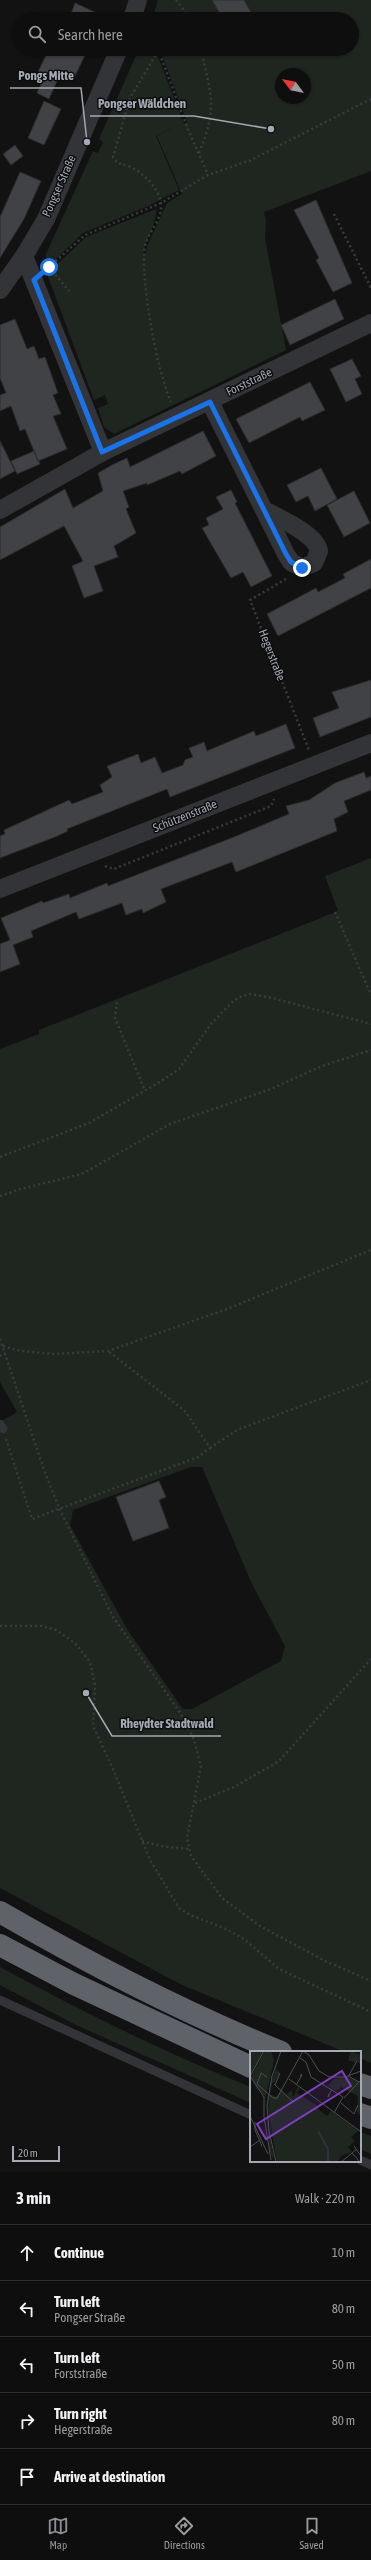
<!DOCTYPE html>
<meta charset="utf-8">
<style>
:root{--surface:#0e0e0e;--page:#1c1c1c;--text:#f1f3f6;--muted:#9b9c9e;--line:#2e2e2e;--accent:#8c9099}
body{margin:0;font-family:"Asap Condensed",sans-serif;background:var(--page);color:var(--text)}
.compass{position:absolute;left:275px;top:68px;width:36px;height:36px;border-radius:50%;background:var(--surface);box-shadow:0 1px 3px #0004;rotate:302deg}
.scale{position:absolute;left:12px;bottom:10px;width:48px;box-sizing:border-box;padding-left:4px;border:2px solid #a4a9b4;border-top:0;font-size:11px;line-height:14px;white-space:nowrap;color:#a4a9b4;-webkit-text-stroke:3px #0d0d0e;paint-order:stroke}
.stop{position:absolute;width:12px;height:12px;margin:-9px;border:3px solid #1a73e8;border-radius:50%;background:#fff}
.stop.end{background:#1a73e8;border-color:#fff;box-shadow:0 1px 4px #0008}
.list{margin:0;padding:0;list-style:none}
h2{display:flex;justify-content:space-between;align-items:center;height:52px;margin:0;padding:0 16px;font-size:17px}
h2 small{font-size:13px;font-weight:400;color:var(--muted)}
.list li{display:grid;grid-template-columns:26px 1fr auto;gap:12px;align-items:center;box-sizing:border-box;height:56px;padding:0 16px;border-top:1px solid var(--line)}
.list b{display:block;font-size:15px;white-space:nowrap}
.list p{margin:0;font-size:13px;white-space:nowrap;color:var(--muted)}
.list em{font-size:13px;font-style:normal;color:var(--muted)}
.icon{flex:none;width:22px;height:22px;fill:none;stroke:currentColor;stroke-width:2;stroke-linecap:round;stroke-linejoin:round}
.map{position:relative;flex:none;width:371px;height:2172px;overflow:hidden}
.search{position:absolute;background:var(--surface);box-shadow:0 1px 3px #0004;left:12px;right:12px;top:12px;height:44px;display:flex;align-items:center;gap:10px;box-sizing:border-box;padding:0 14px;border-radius:22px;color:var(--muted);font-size:15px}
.sheet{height:332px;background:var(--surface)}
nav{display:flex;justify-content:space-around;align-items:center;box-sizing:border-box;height:56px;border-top:1px solid var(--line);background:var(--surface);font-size:11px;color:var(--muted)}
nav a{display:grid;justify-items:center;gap:2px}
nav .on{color:var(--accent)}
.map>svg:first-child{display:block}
</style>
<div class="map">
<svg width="371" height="2172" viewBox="0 0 371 2172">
<rect width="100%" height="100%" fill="#121213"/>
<path fill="#1e261f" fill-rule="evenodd" d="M158,0h213v171l-107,41 2,9 -1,17 21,112 -172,84 -10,-7 -6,-19 10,-4 -3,-9 -11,5 -47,-126 39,-37 70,-28c1,16 -11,30 -13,46l3,-1 1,-8 20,-43 15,-9 -25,-58 26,-13 -27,13 23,54 -31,16 -65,27 -29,28 -8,4v-11l47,-103 5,2 5,-11 -4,-3 40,-90h16l29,75 3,-2 -27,-73h192v-30h-200zM281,74h24v24h-24z
M371,858v1205l-11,-5v-6h-15l-163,-67 -182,-97v-466l17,-10 -17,-30v-333l39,-15v-4l299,-119 -13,-35zM191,1467h11l50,117 33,62 -4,15 -89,48h-9l-56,-80 -57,-104 3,-15z
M0,1967c81,44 165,86 251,120v16l-175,-78 -76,-40z
M360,2132l11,4v18l-11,-5z"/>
<path fill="#414246" stroke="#2c2c2f" d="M212,0h32l11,19h-32z
M75,3l35,16h-41z
M49,49h39l-14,29 -13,-6 -12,27 -12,-6 6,-14 -7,-3z
M44,101l17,8 -17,36 -16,-7z
M15,145l8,11 -12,9 -8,-11z
M20,172l21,9 -17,38 -24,39v-41z
M316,200l36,83 -19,9 -17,-32 3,-2 -25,-48z
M335,299l9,20 -54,26 -9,-20z
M15,319l12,30 7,-3 5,13 6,-2 13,36 -5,2 8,19 -8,2 14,33 -29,12 -13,-32 -5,2 -9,-25 -11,5v-16l6,-2 -6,-15v-53z
M352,359l9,17 -6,3 7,15 -16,8 -16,-33z
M310,382l15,28 -23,11 -2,-4 -51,26 -13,-24z
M203,431l13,25 -34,18 -2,-3 -33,14v-2l-24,8 6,16 -3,2 10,24 -22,13 4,11 -24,9 9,25 -19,7 -12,-32 11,-5 -19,-35 -64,34v-33l65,-38 8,19 30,-17 -5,-18 14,-8 15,-7 3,9z
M0,441l15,30 -15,8z
M34,451l6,13 -23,10 -6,-13z
M321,468l16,31 -22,12 -7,-15 -12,6 -9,-17z
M231,490l6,12 -2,1 37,73 -21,11 -8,-15 -12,6 -29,-50 7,-3 -3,-7 17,-9 -7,-12z
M354,491l16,32 -26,14 -17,-32z
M371,559v29l-93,48 -11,-22 49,-26 2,4 27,-14 -2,-4z
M371,680v37l-51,20 -7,-19 26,-10 -7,-16z
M286,724l9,24 -125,49 -3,-8 -100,40 1,2 -13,6 -55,21v-22l5,-2 -1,-4 65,-30 3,4 31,-12 -3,-7 12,-8 -5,-11 31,-12 3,9 14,-6 7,16 21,-8 2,-5 8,-3 -4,-9 8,-3 7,-3 3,9 47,-20 2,5z
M364,772l2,6 5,-2v14l-27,11 4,11 -14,7 3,12 -101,41 -4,-10 -71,27 5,13 -23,11 -1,-4 -16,6 -4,-12 -43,16 -3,-7 -45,19 2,6 -20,8 7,19 -20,8v-28l10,-4 -9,-22 41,-17 1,2 26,-9 1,4 37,-15 1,3 126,-49 55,-23 -3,-8 23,-6 26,-17z
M159,1481l7,16 -7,3 10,28 -36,13 -17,-44z"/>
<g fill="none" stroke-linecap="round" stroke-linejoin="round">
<path stroke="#393b3f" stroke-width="2.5" stroke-dasharray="2 3" stroke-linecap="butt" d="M176,0l15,19
M158,49l29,78 21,48
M158,51l-28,47 -17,59c4,8 10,7 18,10 13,7 28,21 30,37 2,15 -13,28 -16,42 -5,34 12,125 26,156
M199,153c19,-46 12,-58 2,-104
M334,214l37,74
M49,267l20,24
M48,268l37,-33 76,-32 47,-28 43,-15 120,-61
M286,579l-36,21 59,150
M105,866l9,3 157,-63 3,-7
M335,912l36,83
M117,1002l-2,16 30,73
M0,1157l89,-34 69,-40 21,-14 32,-45 22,-23 9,-5 9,-2 21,4 99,26
M0,1196l20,-7 62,-15 88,-50 101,-35 51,-23 49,-16
M0,1339l44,131 16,40 53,107 66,94 14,26 8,29 -14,72 4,18 31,42 38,28 65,35 46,20
M3,1346l18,5 33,3 54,-3 119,-42 144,-59
M0,1356l5,-3
M6,1439l26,80 166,-62 12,-9 -25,-37 -77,-60
M210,1448l27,-18 134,-50
M0,1626h41l15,4 19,13 15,19 5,23 -2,41 20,43 37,91 29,48 11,7 36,14 18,10 35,30 92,43
M195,1803l39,-16 45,-26 92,-102
M142,1841l18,5 28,3"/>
<path stroke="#333438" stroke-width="9" d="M0,1424l3,5
M0,2000l251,115
M360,2160l11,5"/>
<path stroke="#333438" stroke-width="18" d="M132,19l6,-19
M24,256l79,196
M0,290l24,-34 22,-37 73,-170
M210,402l76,152 5,8 11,6 12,-5 5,-12c-3,-17 -38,-32 -53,-40
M0,510l103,-58 268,-129
M0,889l371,-146"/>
<path stroke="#5f6269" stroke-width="22" d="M0,1912c90,52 185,101 281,140
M0,1945l74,39 177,83
M360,2084l11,4
M360,2114l11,4"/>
</g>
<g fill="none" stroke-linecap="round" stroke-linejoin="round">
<path stroke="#1a73e8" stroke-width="5" d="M49,267l-15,13 68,172 108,-50 76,152 5,8 11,6"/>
</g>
<g text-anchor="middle" stroke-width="3" stroke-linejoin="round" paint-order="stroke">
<g font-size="12" fill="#a4a9b4" stroke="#0d0d0e">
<text transform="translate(59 186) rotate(-66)" y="4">Pongser Straße</text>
<text transform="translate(249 382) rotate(-26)" y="4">Forststraße</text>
<text transform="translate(272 655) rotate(69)" y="4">Hegerstraße</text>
<text transform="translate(185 816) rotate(-22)" y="4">Schützenstraße</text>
</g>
</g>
<g transform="translate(250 2051)">
<rect width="111" height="111" fill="#121213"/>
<path d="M0,0h14l-14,25zM15,0h6l3,9 -9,41 9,61 -4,-10 -5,-56 -9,-8 -5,-12zM32,0l-6,18 4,4 -5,9 -3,1 -2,11 6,3 6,-6 4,4 6,-5 1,7 5,-10 2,1 -3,5 19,12 2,4 9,7 4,-5 27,20 -7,6 4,4 -7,6 4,5 -10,3 -5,7h-60l-9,-52 3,-28zM101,0l10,4v10l-4,-4 -2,2 -7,-3zM98,26l10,5 3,-2v36l-4,-4 1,-16 -17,-9 -5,4 -8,-5 6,-7z" fill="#1e261f"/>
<path fill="none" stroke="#2b3339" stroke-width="2" d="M68,80l10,18v13"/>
<path fill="none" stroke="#4c4e53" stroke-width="1" d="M14,0l-14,25 14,21v20l7,43M53,0l6,4 10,16 10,6h16l16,-6M50,7l6,4 5,15 32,20 -9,16M99,24l8,-14M98,25l11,6M17,26l-6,-4 -4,11 16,14h4l26,-47M39,28l72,53M24,33l18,17M25,34l5,-12M46,34l6,-10 -1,-1v3M79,43l-1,3 4,-8M94,47l17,-18M91,52l13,11 4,-9M0,65l18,38M5,71v8l7,16M104,95l7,10M0,96l10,-7M102,102l8,9M26,111l-7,-31 -2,-25 5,-30 9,-25M91,111l16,-13"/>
<path fill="#813fbd" fill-opacity="0.15" stroke="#813fbd" stroke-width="2" d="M92,20l9,15 -85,53 -9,-15z"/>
<rect width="111" height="111" fill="none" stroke="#a4a9b4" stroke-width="2"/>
</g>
<path fill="none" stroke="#a4a9b4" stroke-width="1.5" d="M87 142L81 88H10M271 129L194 116H90M86 1693L112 1736H221"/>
<g fill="#a4a9b4" stroke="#0d0d0e" stroke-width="1.5">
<circle cx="87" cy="142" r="4"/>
<circle cx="271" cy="129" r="4"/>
<circle cx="86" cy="1693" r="4"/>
</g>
<g font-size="13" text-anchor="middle" font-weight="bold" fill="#a4a9b4" stroke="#0d0d0e" stroke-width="3" stroke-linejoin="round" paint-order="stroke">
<text x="46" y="80">Pongs Mitte</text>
<text x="142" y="108">Pongser Wäldchen</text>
<text x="167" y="1728">Rheydter Stadtwald</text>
</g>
</svg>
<svg class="compass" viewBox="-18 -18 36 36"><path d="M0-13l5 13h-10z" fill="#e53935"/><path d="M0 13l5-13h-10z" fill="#9b9c9e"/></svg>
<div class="scale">20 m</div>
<div class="stop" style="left:49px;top:267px"></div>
<div class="stop end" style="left:302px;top:568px"></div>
<div class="search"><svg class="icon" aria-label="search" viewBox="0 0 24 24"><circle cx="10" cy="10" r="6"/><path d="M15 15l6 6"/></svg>Search here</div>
</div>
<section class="sheet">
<h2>3 min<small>Walk · 220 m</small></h2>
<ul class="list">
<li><svg class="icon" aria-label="ahead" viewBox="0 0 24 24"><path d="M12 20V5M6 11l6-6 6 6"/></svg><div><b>Continue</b></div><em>10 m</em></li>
<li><svg class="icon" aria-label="left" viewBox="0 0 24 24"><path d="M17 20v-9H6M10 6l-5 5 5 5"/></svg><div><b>Turn left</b><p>Pongser Straße</p></div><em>80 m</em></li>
<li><svg class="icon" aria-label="left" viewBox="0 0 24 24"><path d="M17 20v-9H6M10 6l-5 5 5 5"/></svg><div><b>Turn left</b><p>Forststraße</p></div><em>50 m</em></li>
<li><svg class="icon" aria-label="right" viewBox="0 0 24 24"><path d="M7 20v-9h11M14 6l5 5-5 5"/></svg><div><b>Turn right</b><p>Hegerstraße</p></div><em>80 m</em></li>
<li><svg class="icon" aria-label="arrive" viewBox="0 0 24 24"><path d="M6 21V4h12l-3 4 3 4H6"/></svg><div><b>Arrive at destination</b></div></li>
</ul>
</section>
<nav>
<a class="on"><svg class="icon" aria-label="map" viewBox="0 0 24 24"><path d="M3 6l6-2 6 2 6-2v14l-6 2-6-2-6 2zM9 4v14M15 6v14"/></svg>Map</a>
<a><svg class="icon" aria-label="directions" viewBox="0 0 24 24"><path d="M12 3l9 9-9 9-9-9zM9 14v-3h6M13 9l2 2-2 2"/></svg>Directions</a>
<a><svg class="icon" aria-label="saved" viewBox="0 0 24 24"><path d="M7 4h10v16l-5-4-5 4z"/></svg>Saved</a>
</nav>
